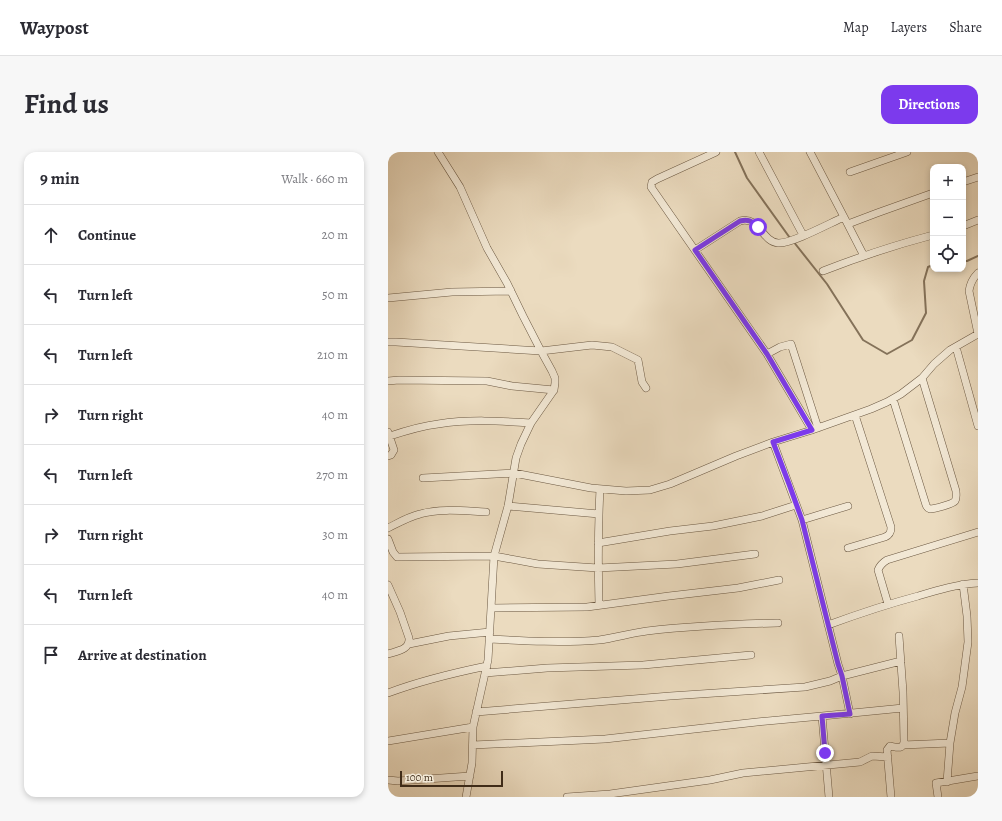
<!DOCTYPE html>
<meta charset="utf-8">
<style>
:root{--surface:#fff;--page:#f7f7f7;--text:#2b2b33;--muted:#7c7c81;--line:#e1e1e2;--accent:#7c3aed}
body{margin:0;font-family:Alegreya,serif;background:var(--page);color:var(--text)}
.controls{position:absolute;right:12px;top:12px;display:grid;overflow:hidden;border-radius:8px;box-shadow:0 2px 6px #0003}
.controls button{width:36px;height:36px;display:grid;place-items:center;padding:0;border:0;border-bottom:1px solid var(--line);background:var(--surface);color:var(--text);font:20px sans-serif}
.scale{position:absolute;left:12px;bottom:10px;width:103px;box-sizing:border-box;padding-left:4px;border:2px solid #402c18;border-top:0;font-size:11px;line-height:14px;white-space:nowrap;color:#402c18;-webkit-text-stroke:3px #f2e8d5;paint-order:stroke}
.stop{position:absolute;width:12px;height:12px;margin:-9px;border:3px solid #7c3aed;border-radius:50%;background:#fff}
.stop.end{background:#7c3aed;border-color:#fff;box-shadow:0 1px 4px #0008}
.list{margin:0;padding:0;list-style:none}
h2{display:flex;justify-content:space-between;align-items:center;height:52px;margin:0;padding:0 16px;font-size:17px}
h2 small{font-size:13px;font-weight:400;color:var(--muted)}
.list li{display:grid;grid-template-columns:26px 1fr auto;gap:12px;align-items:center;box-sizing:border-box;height:60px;padding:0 16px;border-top:1px solid var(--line)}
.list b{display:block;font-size:15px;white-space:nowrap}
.list em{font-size:13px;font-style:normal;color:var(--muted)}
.icon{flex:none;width:22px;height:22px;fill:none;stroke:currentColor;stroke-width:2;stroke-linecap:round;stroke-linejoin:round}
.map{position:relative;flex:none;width:590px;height:645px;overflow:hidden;border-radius:12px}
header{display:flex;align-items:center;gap:24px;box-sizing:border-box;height:56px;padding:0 20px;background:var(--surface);border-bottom:1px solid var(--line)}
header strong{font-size:19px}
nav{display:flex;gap:22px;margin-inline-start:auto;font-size:14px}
.intro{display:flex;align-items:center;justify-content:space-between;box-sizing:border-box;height:96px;padding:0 24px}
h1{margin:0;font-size:28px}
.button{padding:10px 18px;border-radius:12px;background:var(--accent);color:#fff;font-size:14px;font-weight:700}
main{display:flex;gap:24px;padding:0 24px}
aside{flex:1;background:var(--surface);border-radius:12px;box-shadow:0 2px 6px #0003}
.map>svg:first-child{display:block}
</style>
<header>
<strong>Waypost</strong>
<nav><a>Map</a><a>Layers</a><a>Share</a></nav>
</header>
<div class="intro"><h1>Find us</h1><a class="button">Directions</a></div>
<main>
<aside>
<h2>9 min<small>Walk · 660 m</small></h2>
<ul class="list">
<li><svg class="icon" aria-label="ahead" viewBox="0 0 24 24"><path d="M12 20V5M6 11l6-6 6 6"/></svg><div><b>Continue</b></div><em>20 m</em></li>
<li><svg class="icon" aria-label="left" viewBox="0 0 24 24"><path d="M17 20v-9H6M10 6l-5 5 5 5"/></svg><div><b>Turn left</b></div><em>50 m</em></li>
<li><svg class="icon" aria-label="left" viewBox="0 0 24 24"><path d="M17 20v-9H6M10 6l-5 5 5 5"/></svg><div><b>Turn left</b></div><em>210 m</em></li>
<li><svg class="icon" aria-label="right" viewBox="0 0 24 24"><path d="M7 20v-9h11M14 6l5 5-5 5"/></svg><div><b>Turn right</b></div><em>40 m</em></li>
<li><svg class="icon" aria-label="left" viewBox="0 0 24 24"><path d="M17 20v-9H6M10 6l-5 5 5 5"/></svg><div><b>Turn left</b></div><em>270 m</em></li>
<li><svg class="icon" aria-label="right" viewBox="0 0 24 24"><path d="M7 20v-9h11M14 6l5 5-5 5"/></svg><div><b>Turn right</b></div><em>30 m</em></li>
<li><svg class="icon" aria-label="left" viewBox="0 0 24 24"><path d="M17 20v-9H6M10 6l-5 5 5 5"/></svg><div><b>Turn left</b></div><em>40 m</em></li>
<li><svg class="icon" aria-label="arrive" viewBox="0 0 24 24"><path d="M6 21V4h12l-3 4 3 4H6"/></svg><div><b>Arrive at destination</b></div></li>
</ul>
</aside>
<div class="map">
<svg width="590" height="645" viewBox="0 0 590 645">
<rect width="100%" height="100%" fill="#ebdbbf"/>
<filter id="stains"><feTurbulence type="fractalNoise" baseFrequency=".005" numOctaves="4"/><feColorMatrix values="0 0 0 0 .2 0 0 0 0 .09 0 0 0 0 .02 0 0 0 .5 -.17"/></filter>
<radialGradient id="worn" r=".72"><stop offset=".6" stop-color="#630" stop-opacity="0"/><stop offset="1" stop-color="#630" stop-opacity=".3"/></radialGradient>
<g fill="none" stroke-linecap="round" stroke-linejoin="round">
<path stroke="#84725a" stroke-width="2" d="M347,0l12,26 43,60
M405,89l34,43 36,56 24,14 25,-14 14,-27 -2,-32 4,-14 5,-2
M575,109h4l11,-5"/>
<g stroke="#6b5842" stroke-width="8">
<path id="minor" d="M50,0l22,35 27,61 20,35 16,33 18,35 11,20 3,7v5l-1,7 -23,33 -10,21 -5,14 -8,48 -14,50 -6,104 -15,67 -1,36 -6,34
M328,0l-59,27 -5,3 -1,5 116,167 45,76
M371,0l44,83
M422,0l34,65 20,39
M462,20l57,-20
M575,30l15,-5
M460,72l29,-11 56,-20
M575,74l15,-6
M307,98l45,-29c20,-5 21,20 38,22 14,1 52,-20 66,-26
M435,119c36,-14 72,-26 110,-36
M590,121c-5,5 -8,11 -9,18l9,43
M0,146l64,-6 59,-1
M0,190h8l145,9 51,-6 20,2 26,13 4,22 4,6
M568,195l22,79
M379,202l13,-7 11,-3 27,84
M0,229l11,-1 88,1 25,5 42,4
M505,247l33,106c1,2 1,3 4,4 4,0 23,-5 25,-8 2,-3 1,-7 1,-10l-34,-113
M2,284c15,-5 32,-10 48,-12 31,-5 62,-3 93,-1
M0,304l3,-1 3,-5 -6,-18
M35,326l91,-5 77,15 35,3 24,-1 20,-6 66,-28 37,-14 39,-12 59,-21 16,-7 14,-8 21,-16 12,-14 16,-14 28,-16
M120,354l91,8
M414,368l46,-14
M0,376c10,-5 20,-11 32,-14 21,-6 44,-3 66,-2
M0,387l5,13 4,5 97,-1 44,8 60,4 79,-4 78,-10
M210,391l72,-12 43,-5 49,-10 34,-11
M460,396l37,-11c5,-2 6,-5 6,-10l-36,-112
M0,433l12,27 9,26c1,12 -12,13 -21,16
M500,452l-10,-34c2,-5 4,-7 9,-10l91,-28
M211,453c-1,-39 -1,-77 1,-116
M104,456l95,-1 82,-11 69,-8 41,-8
M440,473c30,-11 60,-21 90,-29 20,-6 40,-12 60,-13
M101,487c37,2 74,4 110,1 16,-2 32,-7 48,-9 44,-5 88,-7 131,-8
M21,492l40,-8 41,-4
M97,521l62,-5 96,-3 108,-10
M0,541c32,-12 65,-20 99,-27
M88,560l194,-16 135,-9 25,-6 12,-5 -4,-12 -36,-144 -29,-78
M462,562l-8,-38 59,-15
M434,564l81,-8
M0,589l85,-14
M85,593l132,-6 152,-17 65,-6 7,81
M515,593l47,-2
M0,628l10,1 72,-5
M559,630l3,-39 5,-30 7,-26 6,-45 -1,-26 -4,-32
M179,645l43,-3 57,-8 43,-6 33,-7 117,-11 12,-6 16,1
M503,645l-4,-47 3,-4c6,1 13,4 14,-4l-1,-50 -4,-56
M550,645l-2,-14 42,-7"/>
</g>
<use href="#minor" stroke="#f2e8d5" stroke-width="7"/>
</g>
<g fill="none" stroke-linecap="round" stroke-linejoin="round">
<path stroke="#7c3aed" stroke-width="5" d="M370,75c-7,-6 -9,-8 -18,-6l-45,29 72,104 45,76 -39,12 16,42 13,36 36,144 4,12 8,38 -28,2 3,37"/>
</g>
<rect width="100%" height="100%" filter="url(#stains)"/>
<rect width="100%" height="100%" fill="url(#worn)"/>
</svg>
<div class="controls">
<button>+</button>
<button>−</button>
<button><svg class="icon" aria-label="locate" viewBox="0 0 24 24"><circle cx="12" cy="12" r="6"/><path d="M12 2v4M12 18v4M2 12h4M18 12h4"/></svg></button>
</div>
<div class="scale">100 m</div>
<div class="stop" style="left:370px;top:75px"></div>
<div class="stop end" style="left:437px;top:601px"></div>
</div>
</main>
